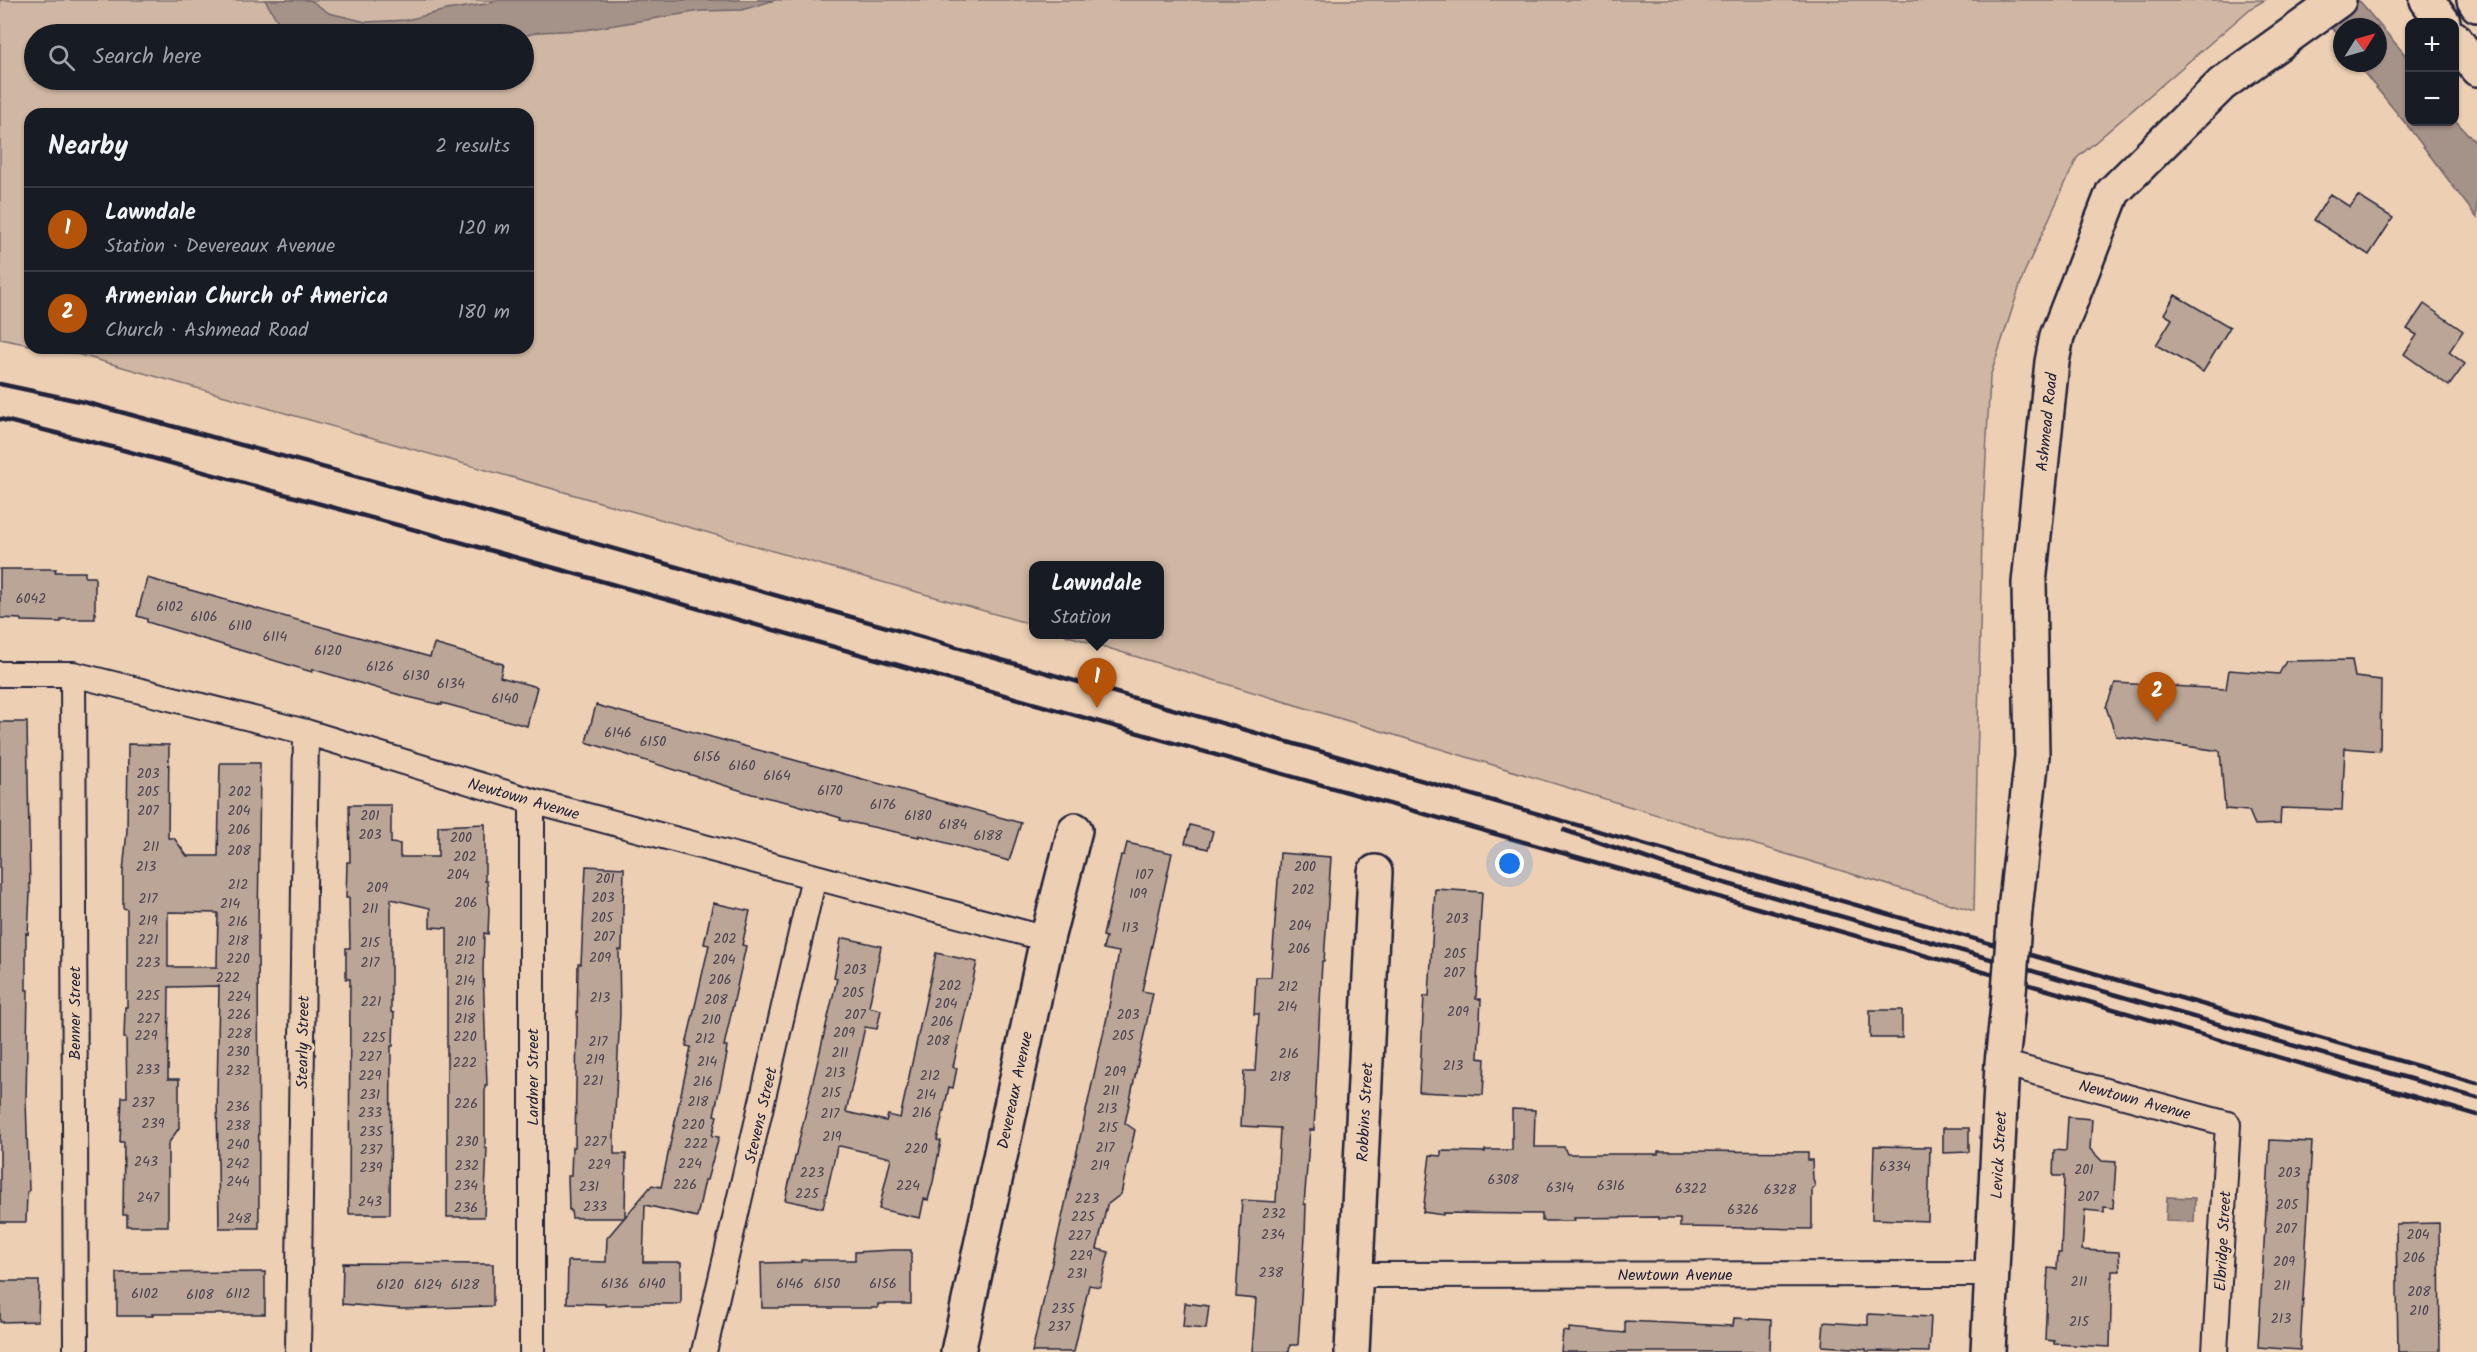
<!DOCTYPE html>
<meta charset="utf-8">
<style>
:root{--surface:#171b24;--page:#20242c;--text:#f1f3f6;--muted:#9ea1a6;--line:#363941;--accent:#b45309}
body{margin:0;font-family:Kalam,sans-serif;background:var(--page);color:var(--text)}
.controls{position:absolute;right:18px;top:18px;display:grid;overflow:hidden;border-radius:12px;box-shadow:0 2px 4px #0004}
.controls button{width:54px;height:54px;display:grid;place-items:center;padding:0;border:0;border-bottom:2px solid var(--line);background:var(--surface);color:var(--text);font:30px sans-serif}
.compass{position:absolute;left:2333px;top:18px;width:54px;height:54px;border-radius:50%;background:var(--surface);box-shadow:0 2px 4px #0004;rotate:53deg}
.you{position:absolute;left:1510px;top:864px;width:21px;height:21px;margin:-15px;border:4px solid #fff;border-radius:50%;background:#1a73e8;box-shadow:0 0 0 9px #1a73e833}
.badge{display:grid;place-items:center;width:39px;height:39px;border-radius:50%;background:var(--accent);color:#fff;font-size:20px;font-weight:700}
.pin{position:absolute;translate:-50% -50px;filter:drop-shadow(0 2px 3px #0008)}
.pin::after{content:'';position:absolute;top:32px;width:21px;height:18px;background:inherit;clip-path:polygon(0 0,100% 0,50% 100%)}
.popup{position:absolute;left:1029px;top:561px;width:135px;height:78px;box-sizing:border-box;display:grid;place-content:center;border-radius:12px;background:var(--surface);filter:drop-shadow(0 2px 4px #0005);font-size:20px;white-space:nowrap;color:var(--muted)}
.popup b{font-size:22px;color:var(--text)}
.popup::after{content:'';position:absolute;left:50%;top:100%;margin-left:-12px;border:12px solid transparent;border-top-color:var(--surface)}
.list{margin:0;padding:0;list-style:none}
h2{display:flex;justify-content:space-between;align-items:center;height:78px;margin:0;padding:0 24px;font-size:26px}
h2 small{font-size:20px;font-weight:400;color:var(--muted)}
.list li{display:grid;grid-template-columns:39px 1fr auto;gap:18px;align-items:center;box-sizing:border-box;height:84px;padding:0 24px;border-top:2px solid var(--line)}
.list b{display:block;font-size:22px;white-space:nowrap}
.list p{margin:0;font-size:20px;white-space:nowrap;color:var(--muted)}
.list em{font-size:20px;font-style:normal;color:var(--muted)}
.icon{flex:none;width:33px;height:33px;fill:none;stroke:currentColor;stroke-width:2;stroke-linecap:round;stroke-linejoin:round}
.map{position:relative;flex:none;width:2477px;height:1352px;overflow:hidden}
.search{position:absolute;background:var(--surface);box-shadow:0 2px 4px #0004;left:24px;top:24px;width:510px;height:66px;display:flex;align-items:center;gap:15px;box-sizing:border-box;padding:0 21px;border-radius:33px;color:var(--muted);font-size:22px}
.panel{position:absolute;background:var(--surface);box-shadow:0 2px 4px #0004;left:24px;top:108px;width:510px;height:246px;border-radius:18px}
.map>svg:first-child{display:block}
</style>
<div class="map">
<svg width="2477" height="1352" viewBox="0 0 2477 1352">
<rect width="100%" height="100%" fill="#edd0b4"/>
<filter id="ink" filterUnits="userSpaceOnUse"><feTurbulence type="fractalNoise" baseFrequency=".0167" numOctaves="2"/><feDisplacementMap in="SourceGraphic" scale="12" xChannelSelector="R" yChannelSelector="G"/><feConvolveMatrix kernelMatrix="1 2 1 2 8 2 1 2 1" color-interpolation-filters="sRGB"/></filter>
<g filter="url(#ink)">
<path fill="#d0b7a3" stroke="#796c6f" stroke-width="1.5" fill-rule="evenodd" d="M0,0h2265l-14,8 -174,150 -53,115 -34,104 -8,158 -8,376 -909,-276 95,-1v-68h-126v59l-961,-272 -28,-5h483v-234h-498v231l-30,-6zM34,34h490v46h-490z"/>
<path fill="#a59289" stroke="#71656a" stroke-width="1.5" d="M265,0h45l19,13 37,9 41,-2 39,-10 40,-6 10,-4h279l-33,10 -41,1 -117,19 -45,2 -15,4 -235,-2 -6,-4z
M2306,0h52l51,59 1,63 45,-2 22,24v74l-67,-89 -54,-66h22v-36h-36v12z
M2167,1197l28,1 -1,24 -28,-1z"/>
<path fill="#baa596" stroke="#22223b" stroke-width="1.5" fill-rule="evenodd" d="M2330,194l20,13 8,-11 35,22 -24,37 -55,-35z
M2175,295l55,32 -27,45 -47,-27 16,-26 -8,-5z
M2424,304l39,27 -14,21 16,12 -16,22 -45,-32 13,-19 -10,-6z
M0,569h56l-1,3h30v5h10v42h-34v3l-40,-1v-2l-21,-1z
M147,578l283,79 4,-13 69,20 -3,13 37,10 -10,39 -85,-23v2l-42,-10 -88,-26v3l-165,-50v-3l-10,-3z
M2352,660l3,17 26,3 -1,71 -35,-3 -3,62 -61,-2 -1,16 -25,1 -6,-14 -24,-2 -5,-58 -104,-15 -10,-29 9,-24 111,6 3,-19 50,4 7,-13z
M596,705l425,118 -12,38 -90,-26v2l-79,-17 1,-2 -50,-15 -39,-9 -166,-52z
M0,722h27l3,170 -2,42 -2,-1v57h2l-2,111 3,90 -2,1 -1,30h-26z
M128,744l41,1 -1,93h6l13,18h31l2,-93h40l-2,168 1,297h-40l-2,-131 2,-111 -50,1 -1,92h11v49l-11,16v82h-41v-11h-4l1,-73h-4l2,-45h5l-1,-59h-2l1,-31h2v-98l-4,-1v-36l4,-42zM168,912l50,1 -1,54h-49z
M349,805h42v38l9,1v13h38v-31l47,-2v57h2l2,29 -1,24 -4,-1 -1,37 4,115h-2v63h2l-3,69h-37v-289l-17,-1v-19l-39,-9v113l3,1 -1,33h-2l-1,168h-41l1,-235h-4v-31h4l-1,-50h-3l1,-36h3z
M1190,825l23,6 -5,18 -23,-6z
M1127,843l45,10 -30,138 11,2 -28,130 10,7 -14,64 -14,11 -10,44 12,3 -9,35 -11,-2 -15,67h-42l75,-335 12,-65 -16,-3 3,-12 -3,-1 18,-81h3z
M1280,853l51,4 -7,104h-2l-8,169h-4l-6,74h2l-1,32 -7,109h-8l-1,7h-37l4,-53 -20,-2 6,-97 34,2 4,-74 -39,-2 3,-55h11l4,-57h-5l2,-37h15z
M586,866l38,2 -2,82h-3l1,63 -6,122v19h12l-1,63 27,-32 9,2 30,-140 -5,-1 1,-5 22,-96 -5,-1 9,-41 37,8 -8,34 4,1 -22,100h3l-1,8h1l-13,61 3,1 -5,20 7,1 -12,43h-2l-8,37 -52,-12 -2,57h38v42h-52l-24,2v-2l-38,-1 1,-42 38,1 1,-24 17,-20h-52l-1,-8h-2l-1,-34h3l1,-29h3l3,-183h3z
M1435,889l47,3 -6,107h5l-3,59 7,1 -2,36 -64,-3 5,-96h5z
M845,938l36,8 -12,61 12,3 -4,19 -12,-2 -19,85 40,9 2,-6 12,3 36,-165 41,9 -24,105 4,1 -4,20 -4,-1 -12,53 4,1 -8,41 -5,18 -4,-1 -4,19 -41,-9 12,-51 -51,-12 -3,1 -14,61 -38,-8 52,-221 -3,-1 7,-39z
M1870,1010h32v28h-32z
M1512,1109l23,1 -1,37h30l3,7h91v-3h28l122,1v8h4l1,19 2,7 -3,3v40l-132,-2v-8h-22v-2l-84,1 1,3h-33v-7l-99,-1v2l-20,-3 7,-57 11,1v-5l44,1v-2h27z
M2068,1117l24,2 -2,30 12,12 14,1 -3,46 -9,-1v5l-19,-2 -3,40 37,2 1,19h-8l-2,76 -56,-3v-3l-9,-1 3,-72 9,1 1,-16h3l3,-77h-11l1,-26 12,1z
M1943,1128h26v24l-26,1z
M2270,1140l42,2 -12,208 -42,-3z
M1874,1146l56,1 -2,74 -56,-2z
M2439,1223l1,129h-42l-2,-128z
M892,1250h19v54h-33v4h-116l-1,-45 40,-1v-2h54v-8z
M343,1263l150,1v42l-91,3 -60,-5z
M265,1272v42h-113l1,2h-36v-43z
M0,1281h39l-1,40 -38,1z
M1185,1303l24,3 -3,23 -23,-2z
M1868,1314l63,3 -2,35 -63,-1v-2l-44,-3 2,-24 44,3z
M1734,1318l37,2 -1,32h-209l2,-21 6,1v-4l56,5v-12l108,5z"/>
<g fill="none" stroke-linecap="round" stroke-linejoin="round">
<g stroke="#22223b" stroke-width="28">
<path id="street" d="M0,674h73l233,58 226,69 515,138
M73,674l3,678
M2002,1063l226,61 -13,228
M1356,1275l637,-1
M298,1352l8,-620
M532,1352v-551
M704,1352l110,-475"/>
</g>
<g stroke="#22223b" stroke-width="38">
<path id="secondary" d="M2427,0l16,22
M2474,0l3,5
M2454,38l23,31
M2015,910l17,-154 -3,-173 23,-221 5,-26 56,-144 109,-108 117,-84
M958,1352l89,-413 28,-109
M1352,1352l23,-480
M1988,1352l14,-289 6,-57"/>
</g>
<use href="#street" stroke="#edd0b4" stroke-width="24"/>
<use href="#secondary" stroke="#edd0b4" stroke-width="33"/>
<path stroke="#22223b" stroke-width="4.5" d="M0,384l84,18 377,103 2016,578
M0,419l112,28 450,123 1510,427 405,118
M1564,830l122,42 791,226"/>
<g stroke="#22223b" stroke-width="38" stroke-linecap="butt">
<path id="secondary-bridge" d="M2008,1006l7,-96"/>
</g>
<use href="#secondary-bridge" stroke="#edd0b4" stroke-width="33"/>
</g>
</g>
<g text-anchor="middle" stroke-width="6" stroke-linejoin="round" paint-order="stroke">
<g font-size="14" fill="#484352">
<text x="31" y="603">6042</text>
<text x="170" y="611">6102</text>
<text x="204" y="621">6106</text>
<text x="240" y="630">6110</text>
<text x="275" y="641">6114</text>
<text x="328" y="655">6120</text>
<text x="380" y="671">6126</text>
<text x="416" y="680">6130</text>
<text x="451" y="688">6134</text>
<text x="505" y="703">6140</text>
<text x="618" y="737">6146</text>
<text x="653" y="746">6150</text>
<text x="707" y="761">6156</text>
<text x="742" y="770">6160</text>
<text x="148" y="778">203</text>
<text x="777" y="780">6164</text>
<text x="830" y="795">6170</text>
<text x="148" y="796">205</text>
<text x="240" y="796">202</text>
<text x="883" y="809">6176</text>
<text x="148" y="815">207</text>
<text x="239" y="815">204</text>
<text x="370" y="820">201</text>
<text x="918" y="820">6180</text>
<text x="953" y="829">6184</text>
<text x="239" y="834">206</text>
<text x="370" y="839">203</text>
<text x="988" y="840">6188</text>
<text x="461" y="842">200</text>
<text x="151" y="851">211</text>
<text x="239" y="855">208</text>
<text x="465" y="861">202</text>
<text x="146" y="871">213</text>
<text x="1305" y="871">200</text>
<text x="458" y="879">204</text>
<text x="1144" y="879">107</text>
<text x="605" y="883">201</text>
<text x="238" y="889">212</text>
<text x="377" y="892">209</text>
<text x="1303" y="894">202</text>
<text x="1138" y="898">109</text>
<text x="603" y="902">203</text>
<text x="148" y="903">217</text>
<text x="466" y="907">206</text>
<text x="230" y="908">214</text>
<text x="370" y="913">211</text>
<text x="602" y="922">205</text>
<text x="1457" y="923">203</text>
<text x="148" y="925">219</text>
<text x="238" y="926">216</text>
<text x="1300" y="930">204</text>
<text x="1130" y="932">113</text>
<text x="604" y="941">207</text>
<text x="725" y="943">202</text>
<text x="148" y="944">221</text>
<text x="238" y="945">218</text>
<text x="466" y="946">210</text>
<text x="370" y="947">215</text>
<text x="1299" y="953">206</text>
<text x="1455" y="958">205</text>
<text x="600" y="962">209</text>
<text x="238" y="963">220</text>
<text x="465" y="964">212</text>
<text x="724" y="964">204</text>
<text x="148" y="967">223</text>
<text x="370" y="967">217</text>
<text x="855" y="974">203</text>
<text x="1454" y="977">207</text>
<text x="228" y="982">222</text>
<text x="720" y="984">206</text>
<text x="465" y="985">214</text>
<text x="950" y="990">202</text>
<text x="1288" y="991">212</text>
<text x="853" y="997">205</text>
<text x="148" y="1000">225</text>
<text x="239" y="1001">224</text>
<text x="600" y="1002">213</text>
<text x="716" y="1004">208</text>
<text x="465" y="1005">216</text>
<text x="371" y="1006">221</text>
<text x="946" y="1008">204</text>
<text x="1287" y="1011">214</text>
<text x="1458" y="1016">209</text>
<text x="239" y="1019">226</text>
<text x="855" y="1019">207</text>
<text x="1128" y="1019">203</text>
<text x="148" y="1023">227</text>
<text x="465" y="1023">218</text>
<text x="711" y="1024">210</text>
<text x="942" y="1026">206</text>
<text x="844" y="1037">209</text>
<text x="239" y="1038">228</text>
<text x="146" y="1040">229</text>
<text x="1123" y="1040">205</text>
<text x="465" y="1041">220</text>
<text x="374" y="1042">225</text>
<text x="705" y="1043">212</text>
<text x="938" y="1045">208</text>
<text x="598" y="1046">217</text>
<text x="238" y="1056">230</text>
<text x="840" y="1057">211</text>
<text x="1289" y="1058">216</text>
<text x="370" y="1061">227</text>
<text x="595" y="1064">219</text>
<text x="707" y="1066">214</text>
<text x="465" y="1067">222</text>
<text x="1453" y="1070">213</text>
<text x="148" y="1074">233</text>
<text x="238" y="1075">232</text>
<text x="1115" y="1076">209</text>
<text x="835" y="1077">213</text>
<text x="370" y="1080">229</text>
<text x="930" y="1080">212</text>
<text x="1280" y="1081">218</text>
<text x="593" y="1085">221</text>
<text x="703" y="1086">216</text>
<text x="1111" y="1095">211</text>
<text x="831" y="1097">215</text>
<text x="370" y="1099">231</text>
<text x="926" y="1099">214</text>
<text x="698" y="1106">218</text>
<text x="143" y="1107">237</text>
<text x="466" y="1108">226</text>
<text x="238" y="1111">236</text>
<text x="1107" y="1113">213</text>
<text x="370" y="1117">233</text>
<text x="922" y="1117">216</text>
<text x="830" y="1118">217</text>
<text x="153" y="1128">239</text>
<text x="693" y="1129">220</text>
<text x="238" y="1130">238</text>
<text x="1108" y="1132">215</text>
<text x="371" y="1136">235</text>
<text x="832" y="1141">219</text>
<text x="467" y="1146">230</text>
<text x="595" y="1146">227</text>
<text x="696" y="1148">222</text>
<text x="238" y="1149">240</text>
<text x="1105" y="1152">217</text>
<text x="916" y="1153">220</text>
<text x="371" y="1154">237</text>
<text x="146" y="1166">243</text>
<text x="238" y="1168">242</text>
<text x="690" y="1168">224</text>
<text x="599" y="1169">229</text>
<text x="467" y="1170">232</text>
<text x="1100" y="1170">219</text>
<text x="1895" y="1171">6334</text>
<text x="371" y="1172">239</text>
<text x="2084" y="1174">201</text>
<text x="812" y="1177">223</text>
<text x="2289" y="1177">203</text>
<text x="1503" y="1184">6308</text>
<text x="238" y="1186">244</text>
<text x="685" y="1189">226</text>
<text x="466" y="1190">234</text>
<text x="908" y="1190">224</text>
<text x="1611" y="1190">6316</text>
<text x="589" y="1191">231</text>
<text x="1560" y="1192">6314</text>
<text x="1691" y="1193">6322</text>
<text x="1780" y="1194">6328</text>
<text x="807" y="1198">225</text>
<text x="2088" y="1201">207</text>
<text x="148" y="1202">247</text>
<text x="1087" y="1203">223</text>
<text x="370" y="1206">243</text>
<text x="2287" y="1209">205</text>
<text x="595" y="1211">233</text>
<text x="466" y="1212">236</text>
<text x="1743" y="1214">6326</text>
<text x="1274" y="1218">232</text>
<text x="1083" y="1221">225</text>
<text x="239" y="1223">248</text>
<text x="2286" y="1233">207</text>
<text x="1273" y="1239">234</text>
<text x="2418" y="1239">204</text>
<text x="1079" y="1240">227</text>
<text x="1081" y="1260">229</text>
<text x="2414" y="1262">206</text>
<text x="2284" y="1266">209</text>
<text x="1271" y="1277">238</text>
<text x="1077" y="1278">231</text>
<text x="2079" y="1286">211</text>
<text x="615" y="1288">6136</text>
<text x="652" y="1288">6140</text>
<text x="790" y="1288">6146</text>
<text x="827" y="1288">6150</text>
<text x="883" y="1288">6156</text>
<text x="390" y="1289">6120</text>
<text x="428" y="1289">6124</text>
<text x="465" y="1289">6128</text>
<text x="2282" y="1290">211</text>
<text x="2419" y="1296">208</text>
<text x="145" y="1298">6102</text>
<text x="238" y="1298">6112</text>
<text x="200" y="1299">6108</text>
<text x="1063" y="1313">235</text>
<text x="2419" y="1315">210</text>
<text x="2281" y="1323">213</text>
<text x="2079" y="1326">215</text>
<text x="1059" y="1331">237</text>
</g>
<g font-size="16" fill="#22223b" stroke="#edd0b4">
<text transform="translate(2046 422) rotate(-84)" y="6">Ashmead Road</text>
<text transform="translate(524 798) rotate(16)" y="6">Newtown Avenue</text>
<text transform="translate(74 1013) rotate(-90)" y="6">Benner Street</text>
<text transform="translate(302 1042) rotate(-89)" y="6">Stearly Street</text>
<text transform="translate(532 1077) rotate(-90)" y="6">Lardner Street</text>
<text transform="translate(1014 1090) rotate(-78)" y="6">Devereaux Avenue</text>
<text transform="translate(2135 1099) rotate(15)" y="6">Newtown Avenue</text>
<text transform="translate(1364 1112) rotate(-87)" y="6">Robbins Street</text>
<text transform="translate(760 1115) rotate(-77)" y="6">Stevens Street</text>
<text transform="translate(1998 1155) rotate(-87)" y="6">Levick Street</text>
<text transform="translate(2222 1241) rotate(-87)" y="6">Elbridge Street</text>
<text x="1675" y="1280">Newtown Avenue</text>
</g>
</g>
</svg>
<div class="controls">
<button>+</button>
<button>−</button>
</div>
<svg class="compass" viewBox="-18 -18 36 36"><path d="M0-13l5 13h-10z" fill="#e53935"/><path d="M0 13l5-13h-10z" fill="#9ea1a6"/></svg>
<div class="you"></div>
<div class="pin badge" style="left:1097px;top:708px">1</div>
<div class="popup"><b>Lawndale</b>Station</div>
<div class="pin badge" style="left:2157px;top:722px">2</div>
<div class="search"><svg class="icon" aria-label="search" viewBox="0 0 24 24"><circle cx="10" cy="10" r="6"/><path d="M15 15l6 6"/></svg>Search here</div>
<section class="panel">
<h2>Nearby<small>2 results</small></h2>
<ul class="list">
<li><span class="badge">1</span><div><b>Lawndale</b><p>Station · Devereaux Avenue</p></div><em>120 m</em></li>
<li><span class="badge">2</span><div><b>Armenian Church of America</b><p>Church · Ashmead Road</p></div><em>180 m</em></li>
</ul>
</section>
</div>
